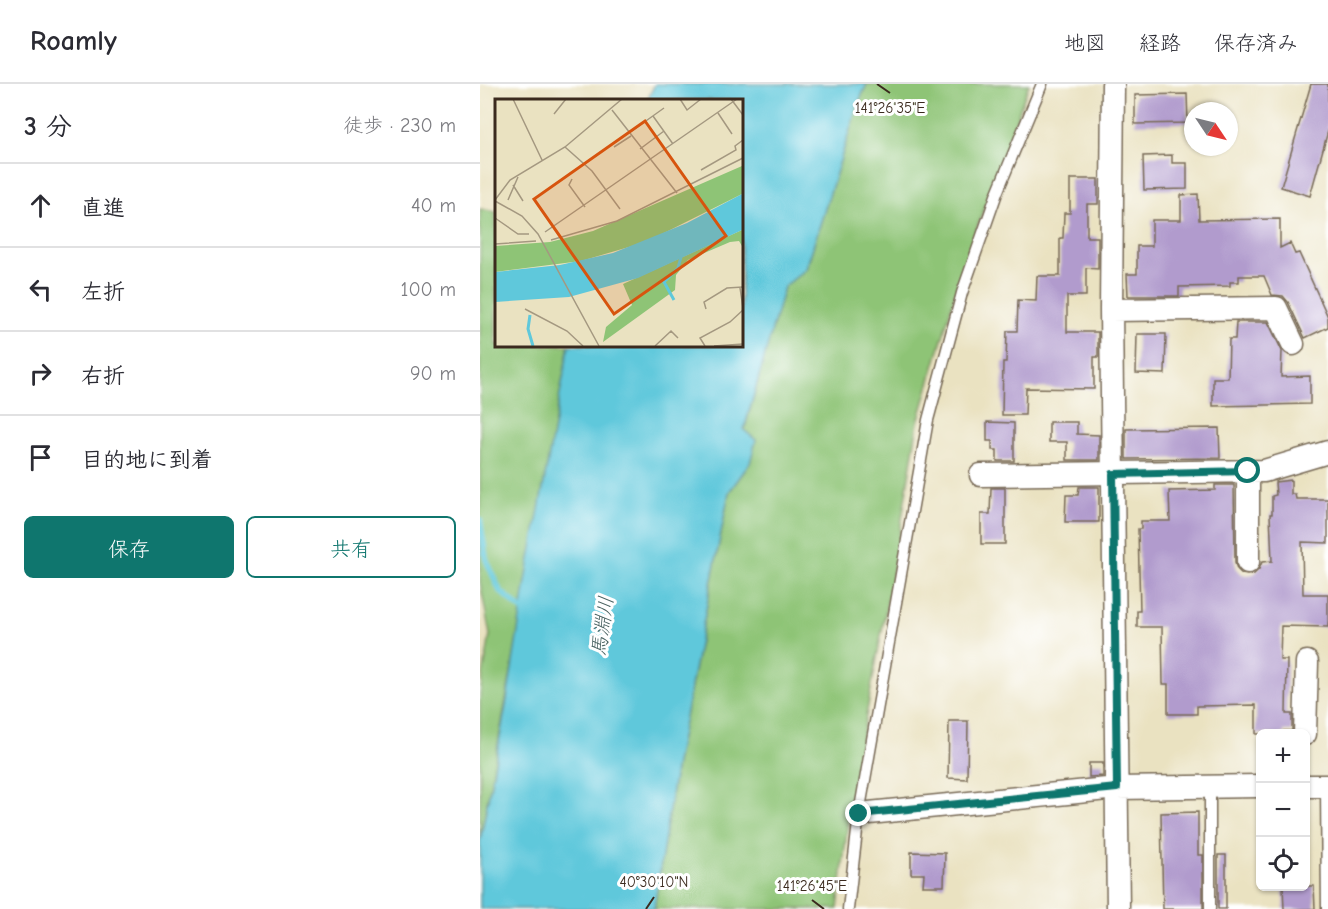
<!DOCTYPE html>
<html lang="ja">
<meta charset="utf-8">
<style>
:root{--surface:#fff;--page:#f2f2f3;--text:#2b2b33;--muted:#7c7c81;--line:#e1e1e2;--accent:#0f766e}
body{margin:0;font-family:"Comic Neue","Klee One",sans-serif;background:var(--page);color:var(--text)}
.controls{position:absolute;right:18px;bottom:18px;display:grid;overflow:hidden;border-radius:9px;box-shadow:0 2px 4px #0004}
.controls button{width:54px;height:54px;display:grid;place-items:center;padding:0;border:0;border-bottom:2px solid var(--line);background:var(--surface);color:var(--text);font:30px sans-serif}
.compass{position:absolute;left:704px;top:18px;width:54px;height:54px;border-radius:50%;background:var(--surface);box-shadow:0 2px 4px #0004;rotate:125deg}
.stop{position:absolute;width:18px;height:18px;margin:-14px;border:4px solid #0f766e;border-radius:50%;background:#fff}
.stop.end{background:#0f766e;border-color:#fff;box-shadow:0 2px 6px #0008}
.list{margin:0;padding:0;list-style:none}
h2{display:flex;justify-content:space-between;align-items:center;height:78px;margin:0;padding:0 24px;font-size:26px}
h2 small{font-size:20px;font-weight:400;color:var(--muted)}
.list li{display:grid;grid-template-columns:39px 1fr auto;gap:18px;align-items:center;box-sizing:border-box;height:84px;padding:0 24px;border-top:2px solid var(--line)}
.list b{display:block;font-size:22px;white-space:nowrap}
.list em{font-size:20px;font-style:normal;color:var(--muted)}
.actions{display:flex;gap:12px;padding:18px 24px}
.actions a{flex:1;padding:14px 0;border:2px solid var(--accent);border-radius:9px;text-align:center;font-size:21px;color:var(--accent)}
.actions .main{background:var(--accent);color:#fff}
.icon{flex:none;width:33px;height:33px;fill:none;stroke:currentColor;stroke-width:2;stroke-linecap:round;stroke-linejoin:round}
.map{position:relative;flex:none;width:848px;height:825px;overflow:hidden}
header{display:flex;align-items:center;gap:36px;box-sizing:border-box;height:84px;padding:0 30px;background:var(--surface);border-bottom:2px solid var(--line)}
header strong{font-size:28px}
nav{display:flex;gap:33px;margin-inline-start:auto;font-size:21px}
main{display:flex}
aside{flex:1;background:var(--surface)}
.map>svg:first-child{display:block}
</style>
<header>
<strong>Roamly</strong>
<nav><a>地図</a><a>経路</a><a>保存済み</a></nav>
</header>
<main>
<aside>
<h2>3 分<small>徒歩 · 230 m</small></h2>
<ul class="list">
<li><svg class="icon" aria-label="ahead" viewBox="0 0 24 24"><path d="M12 20V5M6 11l6-6 6 6"/></svg><div><b>直進</b></div><em>40 m</em></li>
<li><svg class="icon" aria-label="left" viewBox="0 0 24 24"><path d="M17 20v-9H6M10 6l-5 5 5 5"/></svg><div><b>左折</b></div><em>100 m</em></li>
<li><svg class="icon" aria-label="right" viewBox="0 0 24 24"><path d="M7 20v-9h11M14 6l5 5-5 5"/></svg><div><b>右折</b></div><em>90 m</em></li>
<li><svg class="icon" aria-label="arrive" viewBox="0 0 24 24"><path d="M6 21V4h12l-3 4 3 4H6"/></svg><div><b>目的地に到着</b></div></li>
</ul>
<div class="actions"><a class="main">保存</a><a>共有</a></div>
</aside>
<div class="map">
<svg width="848" height="825" viewBox="0 0 848 825">
<rect width="100%" height="100%" fill="#fff"/>
<filter id="ink" filterUnits="userSpaceOnUse"><feTurbulence type="fractalNoise" baseFrequency=".0167" numOctaves="2"/><feDisplacementMap in="SourceGraphic" scale="12" xChannelSelector="R" yChannelSelector="G"/><feConvolveMatrix kernelMatrix="1 2 1 2 8 2 1 2 1" color-interpolation-filters="sRGB"/></filter>
<filter id="wash" filterUnits="userSpaceOnUse"><feTurbulence type="fractalNoise" baseFrequency=".008" numOctaves="4" result="noise"/><feDisplacementMap in="SourceGraphic" scale="24" xChannelSelector="R" yChannelSelector="G"/><feGaussianBlur stdDeviation="1.35" result="paint"/><feColorMatrix in="noise" values="0 0 0 0 0 0 0 0 0 0 0 0 0 0 0 0 0 1.4 0 .05"/><feComposite in="paint" operator="in"/></filter>
<g filter="url(#wash)">
<rect width="100%" height="100%" fill="#eae2c1"/>
<path fill="#8ec476" stroke="#64774a" stroke-width="1.5" d="M387,0h162l-65,180 -46,158 -22,133 -46,247 -12,107h-184l22,-146 53,-271 21,-29 5,-23 -11,-9 40,-145 22,-17 52,-165z
M0,125l16,3v133h73c-30,165 -57,331 -89,496v-148l10,-58 -10,-53z"/>
<path fill="#5fc8db" stroke="#4d797c" stroke-width="1.5" d="M175,0h212l-9,20 -52,165 -22,18 -40,143 12,10 -6,23 -21,29 -53,271 -22,146h-174v-68l26,-136 21,-130 42,-230h172v-245h-94z"/>
<g fill="none" stroke-linecap="round" stroke-linejoin="round">
<path stroke="#5fc8db" stroke-width="6" d="M0,436l6,39 14,32 27,23"/>
</g>
<g id="blocks">
<path fill="#b19bcd" d="M831,0h17v47l-18,65 -29,-9z
M707,10l1,29 -53,1v-29z
M692,71v8h15v26l-43,1 -1,-34z
M590,95h28v25h-11v33h11v32l-12,-1v28h-19v36h31v25h-4v32l-68,-1 -1,27h-23l1,-53h3l1,-31h10l1,-31 18,1 1,-25h23v-38h3l1,-25h6z
M718,110l1,26 81,-1v29l10,-5 5,11 4,-1 29,64v10l-23,11 -17,-36 -5,-6 -11,-1 -8,-19h-25v6h-9v4l-51,1v9h-51l-1,-22h10v-28h15v-26h29v-25z
M756,238h32l14,29 -1,26 29,-1v28l-97,2v-28h15l1,-39h6z
M657,250h29l-1,40 -29,-1z
M507,338l27,1v38h-17v-11h-5v-9h-5z
M569,338h28v12l22,1v25h-32v-18h-18z
M739,344l1,30 -94,1v-30z
M811,396v14h4l1,5h32v44l-26,-1 1,52h25v33l-47,-1 -1,34h7l-1,54h6v17h-8v3h-28v-29l-59,1v8h-29v-30h-5l-1,-57h-25v-16h3l-2,-82h3v-8h29l-1,-30 46,-1v-5h19l1,78 2,6 5,5 5,1 7,-1 5,-5 3,-7 10,-1 -2,-47h2v-18l4,-1 -1,-13z
M599,403h20v35h-34l1,-27h12z
M511,404h14v56h-24v-30h9z
M469,637h19l-1,58 -19,-1z
M609,679h14v13l-14,1z
M718,728v43h5v54h-40l-2,-96z
M431,768l34,1 -1,33h-21l1,-12h-13z
M738,771h8v54h-8z
M803,802h31l1,23h-31z"/>
</g>
</g>
<g filter="url(#ink)">
<use href="#blocks" fill-opacity="0" stroke="#786a57" stroke-width="1.5"/>
<g fill="none" stroke-linecap="round" stroke-linejoin="round">
<g stroke="#786a57" stroke-width="13">
<path id="service" d="M846,702l1,123
M730,703v122
M368,825l11,-95 69,-394 34,-127 35,-100 45,-109"/>
</g>
<g stroke="#786a57" stroke-width="25">
<path id="minor" d="M633,0l-2,226 7,599
M631,226l165,-2 17,36
M768,387v91
M501,391l283,-4 64,-19
M825,650l2,-72
M826,702h22
M379,730l258,-26 143,-2"/>
</g>
<use href="#service" stroke="#fff" stroke-width="10"/>
<use href="#minor" stroke="#fff" stroke-width="22"/>
</g>
</g>
<g fill="none" stroke-linecap="round" stroke-linejoin="round" filter="url(#ink)">
<path stroke="#0f766e" stroke-width="8" d="M379,730l258,-26 -4,-314 135,-3"/>
</g>
<path fill="none" stroke="#3b2a1e" stroke-width="2" d="M397,0l13,9M332,816l12,9M166,825l8,-12"/>
<g text-anchor="middle" stroke-width="6" stroke-linejoin="round" paint-order="stroke">
<g font-size="20" font-style="italic" fill="#486160" stroke="#fff">
<text transform="translate(122 542) rotate(-82)" y="7">馬淵川</text>
</g>
</g>
<g transform="translate(15 15)">
<rect width="248" height="248" fill="#eae2c1"/>
<path d="M247,67v28l-96,48 -65,19 -86,11v-26l55,-4 43,-11zM247,131v16l-3,-5 -9,1 -42,18 -12,15 -1,15 -72,52 3,-15 26,-22 -9,-21z" fill="#8ec476"/>
<path d="M247,95v36l-104,48 -69,19 -74,5v-30l65,-7 53,-12 74,-30z" fill="#5fc8db"/>
<path fill="none" stroke="#5fc8db" stroke-width="3" d="M179,201l-10,-18 14,-14 3,-11M35,216l-2,14 5,17"/>
<path fill="none" stroke="#a49880" stroke-width="1.5" d="M18,0l29,61M185,0l7,11 14,-11M236,0l12,16M117,11l65,83M223,14l14,21M59,15l12,-15M158,17l20,28M134,34l35,-25M70,48l27,24 28,38M119,48l17,-11M145,50l24,-18M206,71l35,-20 -1,-4 8,-6M77,80l-3,6 16,22M18,86l10,16M0,101l15,-20 55,-33 57,-48M13,101l10,-23M0,102l27,15 16,18 61,112M0,119l23,16h11M50,133l192,-133M56,141l66,-19 126,-63M0,145l41,-3M245,189l3,20M30,210l42,22 16,15M211,210l-2,-7 23,-14 16,-1M160,247l16,-15 7,7M210,247l-5,-8 30,-16 13,-12M219,247l29,-2"/>
<path fill="#d7540e" fill-opacity="0.15" stroke="#d7540e" stroke-width="3" d="M150,22l81,115 -112,78 -80,-115z"/>
<rect width="248" height="248" fill="none" stroke="#3b2a1e" stroke-width="3"/>
</g>
<g font-size="15" text-anchor="middle" fill="#3b2a1e" stroke="#fff" stroke-width="6" stroke-linejoin="round" paint-order="stroke">
<text x="410" y="29">141°26'35"E</text>
<text x="174" y="803">40°30'10"N</text>
<text x="332" y="807">141°26'45"E</text>
</g>
</svg>
<div class="controls">
<button>+</button>
<button>−</button>
<button><svg class="icon" aria-label="locate" viewBox="0 0 24 24"><circle cx="12" cy="12" r="6"/><path d="M12 2v4M12 18v4M2 12h4M18 12h4"/></svg></button>
</div>
<svg class="compass" viewBox="-18 -18 36 36"><path d="M0-13l5 13h-10z" fill="#e53935"/><path d="M0 13l5-13h-10z" fill="#7c7c81"/></svg>
<div class="stop" style="left:768px;top:387px"></div>
<div class="stop end" style="left:379px;top:730px"></div>
</div>
</main>
